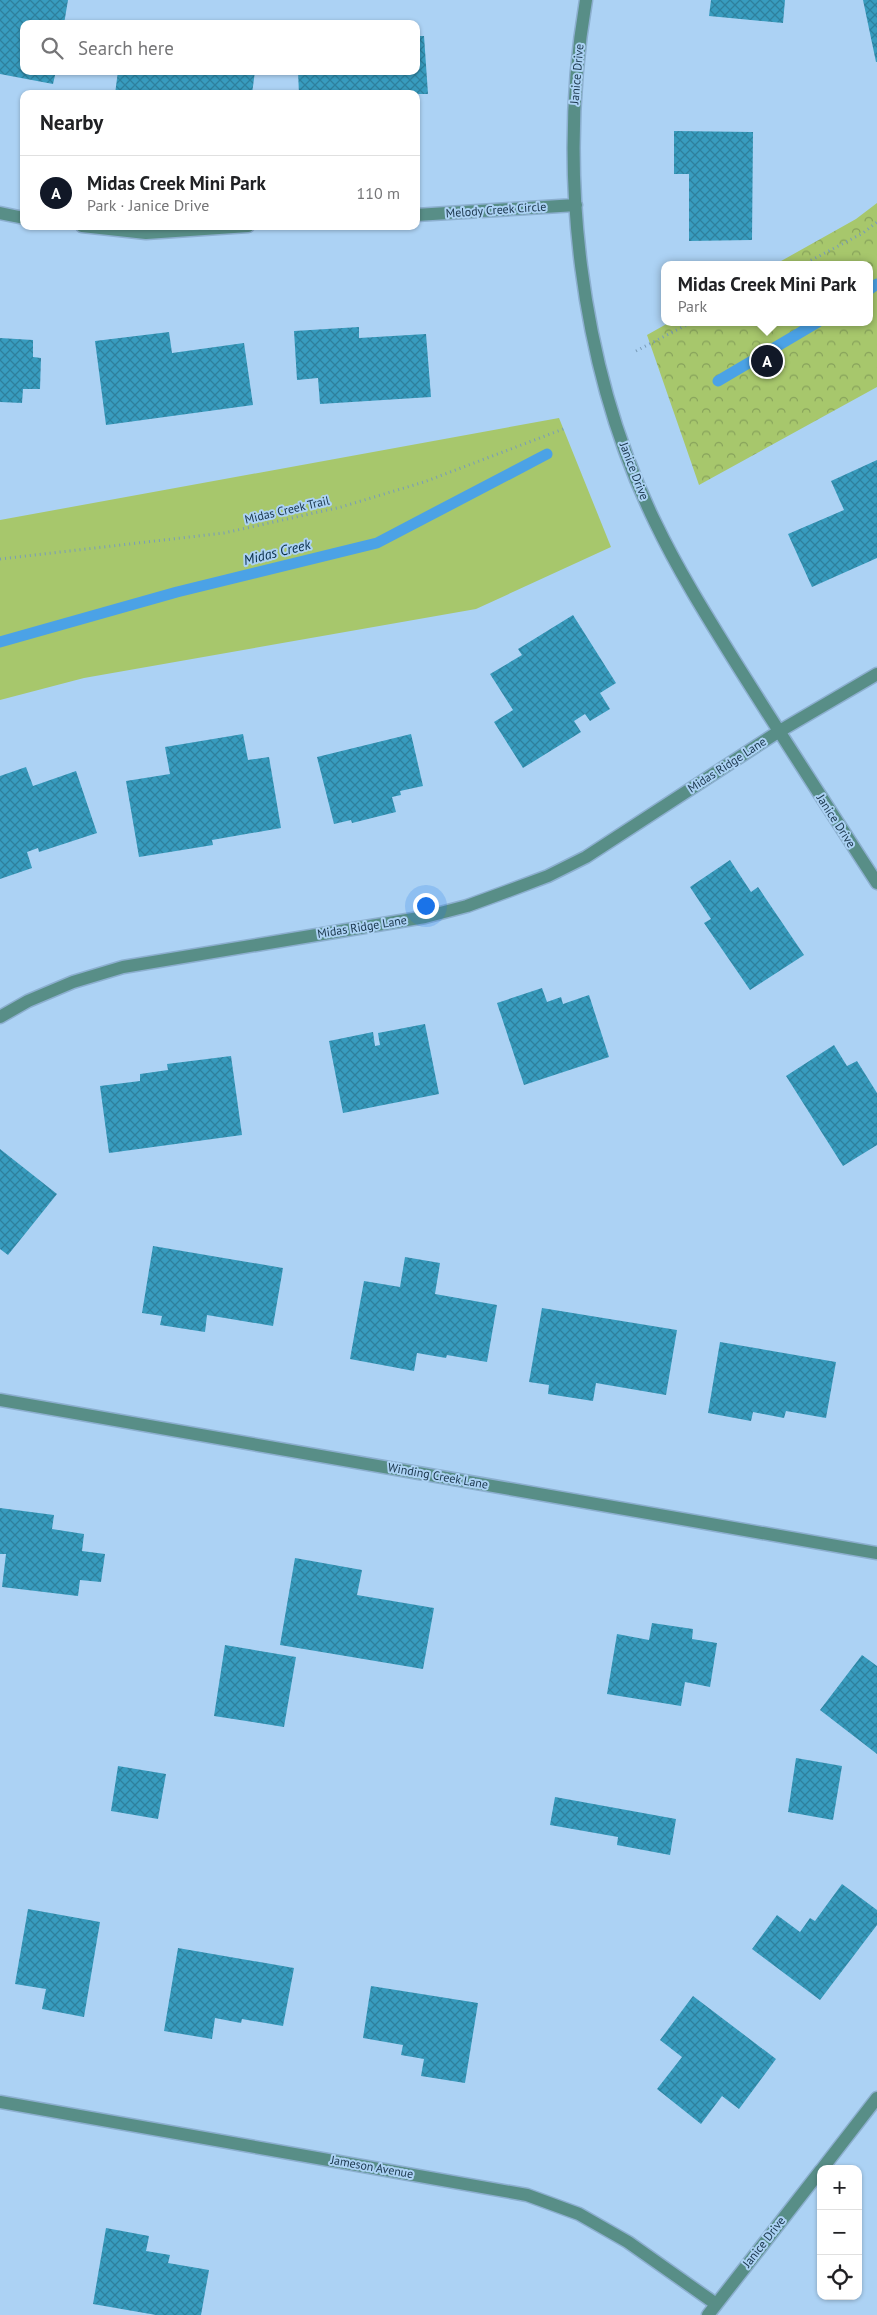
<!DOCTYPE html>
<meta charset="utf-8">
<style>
:root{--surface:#fff;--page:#f2f2f2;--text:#202124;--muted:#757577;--line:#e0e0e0;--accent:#111827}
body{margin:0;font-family:"PT Sans",sans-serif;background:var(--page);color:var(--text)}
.controls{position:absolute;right:15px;bottom:15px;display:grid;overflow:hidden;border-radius:10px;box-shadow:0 1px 4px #0004}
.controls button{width:45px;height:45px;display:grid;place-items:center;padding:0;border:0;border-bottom:1px solid var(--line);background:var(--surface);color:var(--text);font:25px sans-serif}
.you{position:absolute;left:425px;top:905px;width:18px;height:18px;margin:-12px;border:4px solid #fff;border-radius:50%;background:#1a73e8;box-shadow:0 0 0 8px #1a73e833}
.badge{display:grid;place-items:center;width:32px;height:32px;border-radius:50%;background:var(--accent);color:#fff;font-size:16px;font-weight:700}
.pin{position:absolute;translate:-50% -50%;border:2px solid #fff;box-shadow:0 1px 5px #0006}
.popup{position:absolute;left:661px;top:261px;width:212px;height:65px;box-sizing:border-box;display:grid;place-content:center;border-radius:10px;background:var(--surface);filter:drop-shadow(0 1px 4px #0005);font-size:16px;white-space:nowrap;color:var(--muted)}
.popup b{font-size:19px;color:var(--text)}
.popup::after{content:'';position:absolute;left:50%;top:100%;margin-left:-10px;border:10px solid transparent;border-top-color:var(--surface)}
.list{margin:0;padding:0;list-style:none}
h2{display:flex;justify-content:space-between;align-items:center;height:65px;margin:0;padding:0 20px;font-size:21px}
h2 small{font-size:16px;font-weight:400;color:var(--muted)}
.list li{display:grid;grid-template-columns:32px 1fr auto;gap:15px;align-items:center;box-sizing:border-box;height:75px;padding:0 20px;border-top:1px solid var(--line)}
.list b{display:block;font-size:19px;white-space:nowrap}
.list p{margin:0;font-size:16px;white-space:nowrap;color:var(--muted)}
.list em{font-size:16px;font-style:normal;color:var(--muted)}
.icon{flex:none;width:28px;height:28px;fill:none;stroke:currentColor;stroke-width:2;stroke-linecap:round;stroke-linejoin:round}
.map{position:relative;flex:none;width:877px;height:2315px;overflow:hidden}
.search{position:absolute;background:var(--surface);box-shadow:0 1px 4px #0004;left:20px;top:20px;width:400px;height:55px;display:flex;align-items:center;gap:12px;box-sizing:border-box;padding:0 18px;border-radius:10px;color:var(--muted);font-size:19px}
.panel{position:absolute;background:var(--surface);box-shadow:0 1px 4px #0004;left:20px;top:90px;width:400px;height:140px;border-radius:10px}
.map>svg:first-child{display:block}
</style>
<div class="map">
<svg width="877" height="2315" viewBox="0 0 877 2315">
<defs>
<pattern id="forest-crowns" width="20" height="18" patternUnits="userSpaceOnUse" patternTransform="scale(1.25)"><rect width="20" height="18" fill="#a7c76c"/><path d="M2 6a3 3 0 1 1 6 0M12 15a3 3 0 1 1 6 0" fill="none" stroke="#87a25b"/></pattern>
<pattern id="building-cross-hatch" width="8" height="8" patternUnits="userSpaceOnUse" patternTransform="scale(1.25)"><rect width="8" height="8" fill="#389cbf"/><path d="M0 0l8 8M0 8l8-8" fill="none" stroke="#2e809d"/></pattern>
</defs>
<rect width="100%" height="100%" fill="#acd2f4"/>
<path fill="#a7c76c" d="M559,418l52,129 -135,62 -392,69 -84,22v-180z"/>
<path fill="url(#forest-crowns)" d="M877,203v184l-178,98 -52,-150 23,-13h200v-57h-96l82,-46z"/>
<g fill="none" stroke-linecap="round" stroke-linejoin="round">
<path stroke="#4ba2e6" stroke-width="11" d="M870,289l7,-5
M718,381l100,-59
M0,642l177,-50 200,-49 170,-89"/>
</g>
<path fill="url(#building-cross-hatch)" d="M0,0h68l-4,24h-40v47h32l-3,13 -53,-10z
M711,0h74l-2,23 -74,-7z
M863,0h14v62h-1z
M416,36h8l4,58h-129l-1,-23h118z
M118,71h137l-3,23h-137z
M674,131l79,1 -1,108 -63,1v-67h-15z
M359,327v11l67,-4 5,63 -111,7 -2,-26 -21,2 -3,-49z
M169,332l3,21 72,-10 9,62 -147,20 -11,-84z
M0,338l33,2v17l8,1 -1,31h-17l-1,14 -22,-1z
M877,460v98l-65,29 -24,-53 56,-24 -13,-29z
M573,615l43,68 -16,10 10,16 -20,12 -5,-7 -11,7 7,11 -58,36 -29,-46 19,-12 -23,-36 32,-19 -4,-6z
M243,734l5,26 21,-3 12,71 -69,12 1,5 -74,12 -13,-76 44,-7 -5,-27z
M411,734l12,52 -23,5 1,4 -9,2 4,15 -44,11 -1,-3 -17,4 -17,-67z
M26,767l7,19 43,-15 21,62 -58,19 -1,-4 -11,4 5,16 -32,11v-103z
M730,860l21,32 7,-5 46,68 -54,35 -46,-67 7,-4 -21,-32z
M542,988l5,14 14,-5 2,7 26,-9 20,62 -85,28 -27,-82z
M425,1024l14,70 -96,19 -14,-72 44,-9 2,14 5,-1 -2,-12z
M834,1045l13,21 10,-5 20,32v52l-34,21 -57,-90z
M231,1056l11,79 -133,18 -9,-67 40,-5v-7l28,-4 -1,-6z
M0,1149l57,45 -49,61 -8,-6z
M153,1246l130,22 -10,58 -66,-11 -2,17 -45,-7 2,-9 -20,-3z
M405,1257l35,6 -5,31 62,11 -10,57 -40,-7 -1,3 -29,-5 -3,18 -64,-12 14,-78 36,6z
M542,1308l135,22 -11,65 -70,-12 -3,18 -45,-7 1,-9 -20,-3z
M720,1342l116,20 -10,56 -40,-7 -2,7 -31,-6 -2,9 -43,-8z
M0,1508l54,7 -2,14 32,5 -2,17 23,3 -4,28 -21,-2 -2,16 -76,-9 4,-33h-6z
M295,1558l67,12 -5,25 77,13 -11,61 -143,-24z
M652,1623l41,6 -1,10 25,4 -7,44 -25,-5 -4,24 -74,-12 10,-60 32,6z
M225,1645l71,12 -12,70 -70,-11z
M862,1655l15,11v88l-57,-44z
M796,1758l46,8 -9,54 -45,-8z
M118,1766l48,8 -8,45 -47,-8z
M555,1797l121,22 -6,36 -53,-10 1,-8 -68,-12z
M842,1884l35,26v15l-57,75 -68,-51 25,-34 23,17 10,-14 5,3z
M28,1909l72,13 -16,95 -42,-8 4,-20 -31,-5z
M178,1948l116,20 -11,58 -41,-7 -1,4 -26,-5 -3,21 -48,-8z
M371,1986l107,17 -13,80 -44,-7 3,-17 -23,-4 2,-10 -40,-7z
M693,1996l83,63 -37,50 -17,-13 -21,28 -44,-35 25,-32 -22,-17z
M106,2228l43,8 -3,15 24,4 -2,8 41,7 -8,45h-45l-63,-11z"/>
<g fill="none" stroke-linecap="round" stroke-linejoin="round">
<g stroke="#8cafcf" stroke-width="15">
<path id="minor" d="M586,0c-29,170 -7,366 69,522 23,48 51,93 79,138 47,75 95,149 143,223
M0,213l24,5
M416,215l160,-10
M82,226l64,7 102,-7
M0,1017l28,-16 45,-19 50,-15 302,-50 42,-11 41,-15 40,-15 38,-19 192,-125 99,-58
M0,1400l877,153
M0,2102l527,93 52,19 49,28 88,62
M822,2169l55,-71
M708,2315l113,-145"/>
</g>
<path stroke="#799cb9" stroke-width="3" stroke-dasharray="1 4" stroke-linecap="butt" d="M802,265l61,-32 14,-11
M636,351l56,-29
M0,559l224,-26 117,-26 83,-25 142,-54"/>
<use href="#minor" stroke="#588e87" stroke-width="12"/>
</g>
<g text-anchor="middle" stroke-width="4" stroke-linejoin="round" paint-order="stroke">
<g font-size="12" fill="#19354b" stroke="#acd2f4">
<text transform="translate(577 74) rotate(-85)" y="4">Janice Drive</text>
<text transform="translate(496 210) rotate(-4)" y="4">Melody Creek Circle</text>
<text transform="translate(634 471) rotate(69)" y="4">Janice Drive</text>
<text transform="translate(287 510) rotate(-13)" y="4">Midas Creek Trail</text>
<text transform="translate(727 765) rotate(-33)" y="4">Midas Ridge Lane</text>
<text transform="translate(836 821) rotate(57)" y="4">Janice Drive</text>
<text transform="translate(362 927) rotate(-9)" y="4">Midas Ridge Lane</text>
<text transform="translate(438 1476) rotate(10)" y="4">Winding Creek Lane</text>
<text transform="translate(372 2167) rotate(10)" y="4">Jameson Avenue</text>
<text transform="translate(764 2242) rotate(-52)" y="4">Janice Drive</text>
</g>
<g font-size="14" font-style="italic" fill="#082d48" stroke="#acd2f4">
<text transform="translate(277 552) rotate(-14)" y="5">Midas Creek</text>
</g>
</g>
</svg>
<div class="controls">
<button>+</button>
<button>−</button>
<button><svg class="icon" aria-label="locate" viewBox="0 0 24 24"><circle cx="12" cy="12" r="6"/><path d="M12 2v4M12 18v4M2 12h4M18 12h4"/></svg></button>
</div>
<div class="you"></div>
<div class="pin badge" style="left:767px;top:361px">A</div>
<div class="popup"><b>Midas Creek Mini Park</b>Park</div>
<div class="search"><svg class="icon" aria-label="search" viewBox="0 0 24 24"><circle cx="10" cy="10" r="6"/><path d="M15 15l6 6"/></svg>Search here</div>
<section class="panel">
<h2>Nearby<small></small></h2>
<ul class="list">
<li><span class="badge">A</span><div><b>Midas Creek Mini Park</b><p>Park · Janice Drive</p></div><em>110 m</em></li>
</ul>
</section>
</div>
